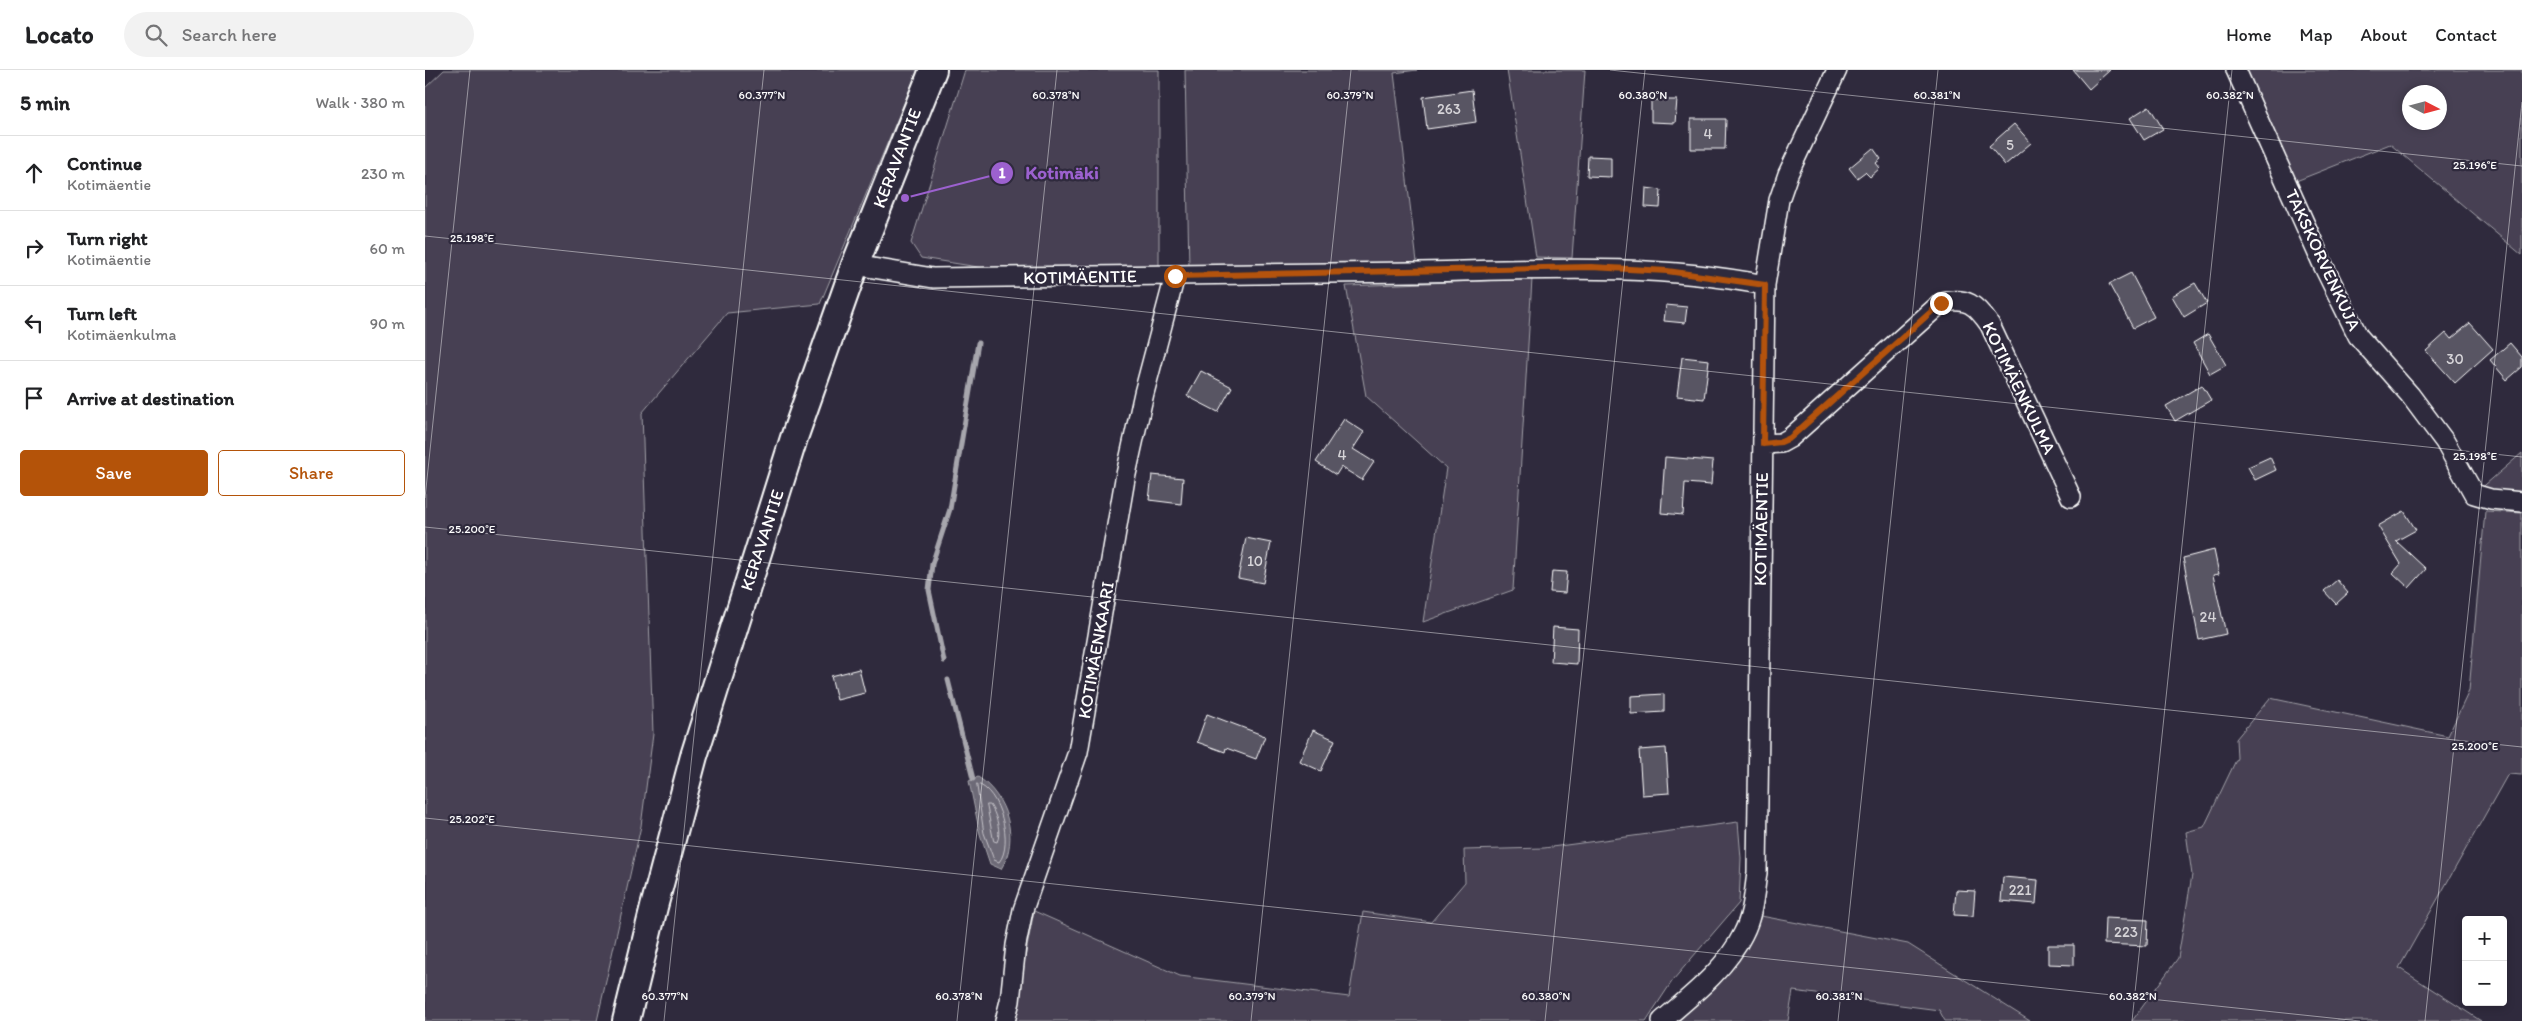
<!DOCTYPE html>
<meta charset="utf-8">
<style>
:root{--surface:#fff;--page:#f2f2f2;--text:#202124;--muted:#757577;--line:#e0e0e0;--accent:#b45309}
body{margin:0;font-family:Itim,sans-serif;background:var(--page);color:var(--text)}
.controls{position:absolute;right:15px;bottom:15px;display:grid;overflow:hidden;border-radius:5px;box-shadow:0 2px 8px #0003}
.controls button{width:45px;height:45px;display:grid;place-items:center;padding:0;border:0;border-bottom:1px solid var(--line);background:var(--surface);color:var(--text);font:25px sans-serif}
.compass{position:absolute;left:1977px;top:15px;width:45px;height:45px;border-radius:50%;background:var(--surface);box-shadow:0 2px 8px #0003;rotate:96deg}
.stop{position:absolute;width:15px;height:15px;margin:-11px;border:4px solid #b45309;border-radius:50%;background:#fff}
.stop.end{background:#b45309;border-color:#fff;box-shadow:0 1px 5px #0008}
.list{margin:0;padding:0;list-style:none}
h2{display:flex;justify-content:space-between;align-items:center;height:65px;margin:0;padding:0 20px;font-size:21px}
h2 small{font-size:16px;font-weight:400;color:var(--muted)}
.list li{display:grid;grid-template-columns:32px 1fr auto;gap:15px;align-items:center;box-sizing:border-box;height:75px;padding:0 20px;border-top:1px solid var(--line)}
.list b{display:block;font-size:19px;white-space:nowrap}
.list p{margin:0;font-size:16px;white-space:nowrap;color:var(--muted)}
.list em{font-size:16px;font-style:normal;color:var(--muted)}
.actions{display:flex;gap:10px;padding:15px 20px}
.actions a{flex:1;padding:11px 0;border:1px solid var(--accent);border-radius:5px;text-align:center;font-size:18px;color:var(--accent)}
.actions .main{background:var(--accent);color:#fff}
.icon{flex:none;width:28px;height:28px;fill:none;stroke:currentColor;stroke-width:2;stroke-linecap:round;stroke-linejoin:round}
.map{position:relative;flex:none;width:2097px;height:951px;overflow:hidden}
header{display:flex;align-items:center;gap:30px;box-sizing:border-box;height:70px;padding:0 25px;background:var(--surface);border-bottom:1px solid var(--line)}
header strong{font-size:24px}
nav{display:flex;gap:28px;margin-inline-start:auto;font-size:18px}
.search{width:350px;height:45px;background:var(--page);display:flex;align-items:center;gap:12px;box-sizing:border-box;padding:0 18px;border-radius:28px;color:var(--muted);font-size:19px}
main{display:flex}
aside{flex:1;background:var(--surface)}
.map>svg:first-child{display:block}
</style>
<header>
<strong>Locato</strong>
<div class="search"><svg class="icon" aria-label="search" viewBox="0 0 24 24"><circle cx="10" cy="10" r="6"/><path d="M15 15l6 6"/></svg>Search here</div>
<nav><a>Home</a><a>Map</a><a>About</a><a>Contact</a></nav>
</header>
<main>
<aside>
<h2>5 min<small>Walk · 380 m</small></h2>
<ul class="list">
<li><svg class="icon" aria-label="ahead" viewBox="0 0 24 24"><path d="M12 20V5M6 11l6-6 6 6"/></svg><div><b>Continue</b><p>Kotimäentie</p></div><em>230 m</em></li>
<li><svg class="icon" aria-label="right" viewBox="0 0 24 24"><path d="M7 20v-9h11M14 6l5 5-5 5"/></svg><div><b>Turn right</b><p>Kotimäentie</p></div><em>60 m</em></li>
<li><svg class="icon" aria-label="left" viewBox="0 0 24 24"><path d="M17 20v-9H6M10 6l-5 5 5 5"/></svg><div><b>Turn left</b><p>Kotimäenkulma</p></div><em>90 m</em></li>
<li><svg class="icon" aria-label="arrive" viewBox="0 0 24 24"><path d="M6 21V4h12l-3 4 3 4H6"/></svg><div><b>Arrive at destination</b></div></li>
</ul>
<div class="actions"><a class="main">Save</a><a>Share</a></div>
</aside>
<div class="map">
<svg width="2097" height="951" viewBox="0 0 2097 951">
<rect width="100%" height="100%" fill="#2f2a3d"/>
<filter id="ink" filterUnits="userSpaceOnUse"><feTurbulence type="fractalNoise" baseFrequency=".02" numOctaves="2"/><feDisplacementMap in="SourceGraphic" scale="10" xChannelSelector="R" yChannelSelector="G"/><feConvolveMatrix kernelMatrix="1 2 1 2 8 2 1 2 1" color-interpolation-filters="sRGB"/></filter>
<g filter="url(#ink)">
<path fill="#464152" stroke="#a2a0a8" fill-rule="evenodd" d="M19,0h474l-98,234 -93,9 -85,100 11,321 -12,92 -44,195h-172v-933z
M540,0h194v202h-149l-89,-14 -10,-15z
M760,0h232l-23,3 23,189 -228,6z
M1082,0h78l-13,188 -36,-1z
M1821,0h276v185l-132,-111 -94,37zM1984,22h30v30h-30z
M1107,209l-19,311 -90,32 23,-154 -80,-72 -20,-110z
M2097,383v45l-44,-7z
M2060,441l37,2v262l-14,-1 -109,194 82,53h-349l46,-63 14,-83 -6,-43 18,-5 33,-69 -1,-19 34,-41 178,38 21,-45z
M1313,752l3,36 -2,45 -66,77 -27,41h-633l21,-110 146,65 169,21 14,-85 68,10 34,-40 -1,-32 80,-2z
M1336,846l147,28 122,77h-85l-6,-11 -146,-19 -5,30h-112l64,-66z"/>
<path fill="#6d6a77" stroke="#a7a6ad" d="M553,707c29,19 42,62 23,92l-11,-5 -10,-30 -11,-53z"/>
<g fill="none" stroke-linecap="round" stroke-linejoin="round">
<path stroke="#c5c3c9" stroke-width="1" d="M552,714c23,5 37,61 22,78l-5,-2 -10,-27z
M562,735h3c6,8 12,28 7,37l-3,-1z"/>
<path stroke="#a7a6ad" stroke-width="5" d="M519,591l-15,-71 3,-26 18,-55 28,-166
M523,610l25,99"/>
</g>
<path fill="#595564" stroke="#fff" d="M1648,0h37l-21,19z
M1047,20l4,32 -49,7 -4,-32z
M1226,30h26l-2,23 -24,-1z
M1724,36l14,23 -19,11 -14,-22z
M1266,49h35l-1,30h-34z
M1589,54l17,19 -26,22 -16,-19z
M1448,78l8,11 -5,4 4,5 -10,9 -5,-5 -8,6 -8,-10z
M1163,86l23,1v20l-24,-1z
M1221,118l15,2 -1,18 -15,-1z
M1706,203l23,44 -21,11 -24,-44z
M1770,213l12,20 -23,14 -12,-21z
M1241,235l21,2 -2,16 -21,-2z
M2045,253l23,26 -38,34 -29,-32 20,-18 5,6z
M1783,264l18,31 -16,9 -17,-31z
M2085,273l12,14v10l-15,13 -17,-20z
M1257,287l27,3 -5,39 -27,-3z
M776,301l31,16 -14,25 -31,-16z
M1777,315l9,15 -36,21 -9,-15z
M919,349l20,13 -11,17 21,13 -12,18 -21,-13 -5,8 -20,-13z
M1240,387l48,4 -2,24 -26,-2 -2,32 -22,-2z
M1845,387l6,13 -21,10 -7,-13z
M727,405l31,3 -2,26 -32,-4z
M1979,441l12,19 -20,11 30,28 -17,19 -16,-15 8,-9 -23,-38z
M821,468l25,5 -8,40 -25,-5z
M1789,480l5,24 -6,1 13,59 -27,6 -16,-82z
M1127,501l15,1 -2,21 -15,-1z
M1912,510l11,13 -12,11 -12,-13z
M1128,557l25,2 -1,35 -26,-2z
M434,599l6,24 -28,7 -6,-24z
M1239,624v18l-33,2v-18z
M782,644l58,22 -9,23 -30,-11 -1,4 -28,-10z
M888,660l22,10 -14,31 -22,-10z
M1241,678l3,45 -27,2 -3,-45z
M1578,807l35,3 -2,24 -35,-3z
M1531,820l19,1 -2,25 -19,-1z
M1680,848l43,2 -1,26 -43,-2z
M1623,875h26v20l-26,-1z"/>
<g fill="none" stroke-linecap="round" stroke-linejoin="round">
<g stroke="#fff" stroke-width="22">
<path id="street" d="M1811,0l87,195 35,71 52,59 35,47 29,52 17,5 31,3
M430,195l78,13c161,-2 321,-4 481,-6 119,-2 233,-10 351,13l-8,588c-3,21 -4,42 -14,61 -17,35 -52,62 -81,87
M1340,215l14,-85 9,-26 49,-104
M1338,374l18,-1 9,-5 151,-135c26,-7 35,2 49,22l81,172
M580,951l5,-20 6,-56 7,-35 55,-158 47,-273 19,-86 31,-117"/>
</g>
<g stroke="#fff" stroke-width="30">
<path id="secondary" d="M201,951l28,-114 40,-151 100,-318 61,-173 78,-195"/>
</g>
<use href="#street" stroke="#2f2a3d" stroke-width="19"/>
<use href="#secondary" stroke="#2f2a3d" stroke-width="26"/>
</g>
</g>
<g fill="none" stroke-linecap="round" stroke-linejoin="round" filter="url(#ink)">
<path stroke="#b45309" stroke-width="6" d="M750,206l416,-9 76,4 98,14 -2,159 18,-2 9,-4 151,-135"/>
</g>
<path fill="none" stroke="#fff" stroke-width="1" stroke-opacity="0.45" d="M1185,0l912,96M0,166l2097,221M0,428l45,-428M0,457l2097,220M0,748l1935,203M239,951l100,-951M532,951l100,-951M826,951l100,-951M1120,951l100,-951M1413,951l100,-951M1707,951l100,-951M2000,951l97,-919"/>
<g text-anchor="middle" stroke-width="4.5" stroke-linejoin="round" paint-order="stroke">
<g font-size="15" fill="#d6d4d8">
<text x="1024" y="44">263</text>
<text x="1283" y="69">4</text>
<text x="1585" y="80">5</text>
<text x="2030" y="294">30</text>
<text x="917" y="390">4</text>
<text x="830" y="496">10</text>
<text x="1783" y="552">24</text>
<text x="1595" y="825">221</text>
<text x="1701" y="867">223</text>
</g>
<g font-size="18" fill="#fff" stroke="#2f2a3d">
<text transform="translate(472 88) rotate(-69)" y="6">KERAVANTIE</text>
<text transform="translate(1898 190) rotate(65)" y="6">TAKSKORVENKUJA</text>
<text transform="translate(655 207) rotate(-1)" y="6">KOTIMÄENTIE</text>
<text transform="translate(1594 318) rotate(64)" y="6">KOTIMÄENKULMA</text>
<text transform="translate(1336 459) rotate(-89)" y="6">KOTIMÄENTIE</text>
<text transform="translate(337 470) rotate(-72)" y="6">KERAVANTIE</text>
<text transform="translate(671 580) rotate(-80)" y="6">KOTIMÄENKAARI</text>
</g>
</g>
<g font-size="12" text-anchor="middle" fill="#fff" stroke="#2f2a3d" stroke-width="4.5" stroke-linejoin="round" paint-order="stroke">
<text x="337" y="29">60.377°N</text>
<text x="631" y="29">60.378°N</text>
<text x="925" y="29">60.379°N</text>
<text x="1218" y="29">60.380°N</text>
<text x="1512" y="29">60.381°N</text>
<text x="1805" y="29">60.382°N</text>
<text x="2050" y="99">25.196°E</text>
<text x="47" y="172">25.198°E</text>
<text x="2050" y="390">25.198°E</text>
<text x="47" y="463">25.200°E</text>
<text x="2050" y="680">25.200°E</text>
<text x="47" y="753">25.202°E</text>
<text x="240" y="930">60.377°N</text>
<text x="534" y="930">60.378°N</text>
<text x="827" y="930">60.379°N</text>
<text x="1121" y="930">60.380°N</text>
<text x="1414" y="930">60.381°N</text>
<text x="1708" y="930">60.382°N</text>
</g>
<path fill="none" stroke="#9c61cf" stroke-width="2" d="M480 128L577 103"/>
<g fill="#9c61cf" stroke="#2f2a3d" stroke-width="2">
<circle cx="480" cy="128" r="5"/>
<circle cx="577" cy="103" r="12"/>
</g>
<g font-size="15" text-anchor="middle" font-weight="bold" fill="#fff">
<text x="577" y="108">1</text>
</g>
<g font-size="19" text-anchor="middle" font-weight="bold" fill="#9c61cf" stroke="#2f2a3d" stroke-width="4.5" stroke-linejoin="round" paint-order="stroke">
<text x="637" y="109">Kotimäki</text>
</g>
</svg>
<div class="controls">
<button>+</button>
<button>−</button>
</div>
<svg class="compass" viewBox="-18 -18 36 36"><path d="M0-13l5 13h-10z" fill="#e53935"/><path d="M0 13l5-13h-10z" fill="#757577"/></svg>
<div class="stop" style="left:750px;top:206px"></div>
<div class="stop end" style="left:1516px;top:233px"></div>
</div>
</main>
